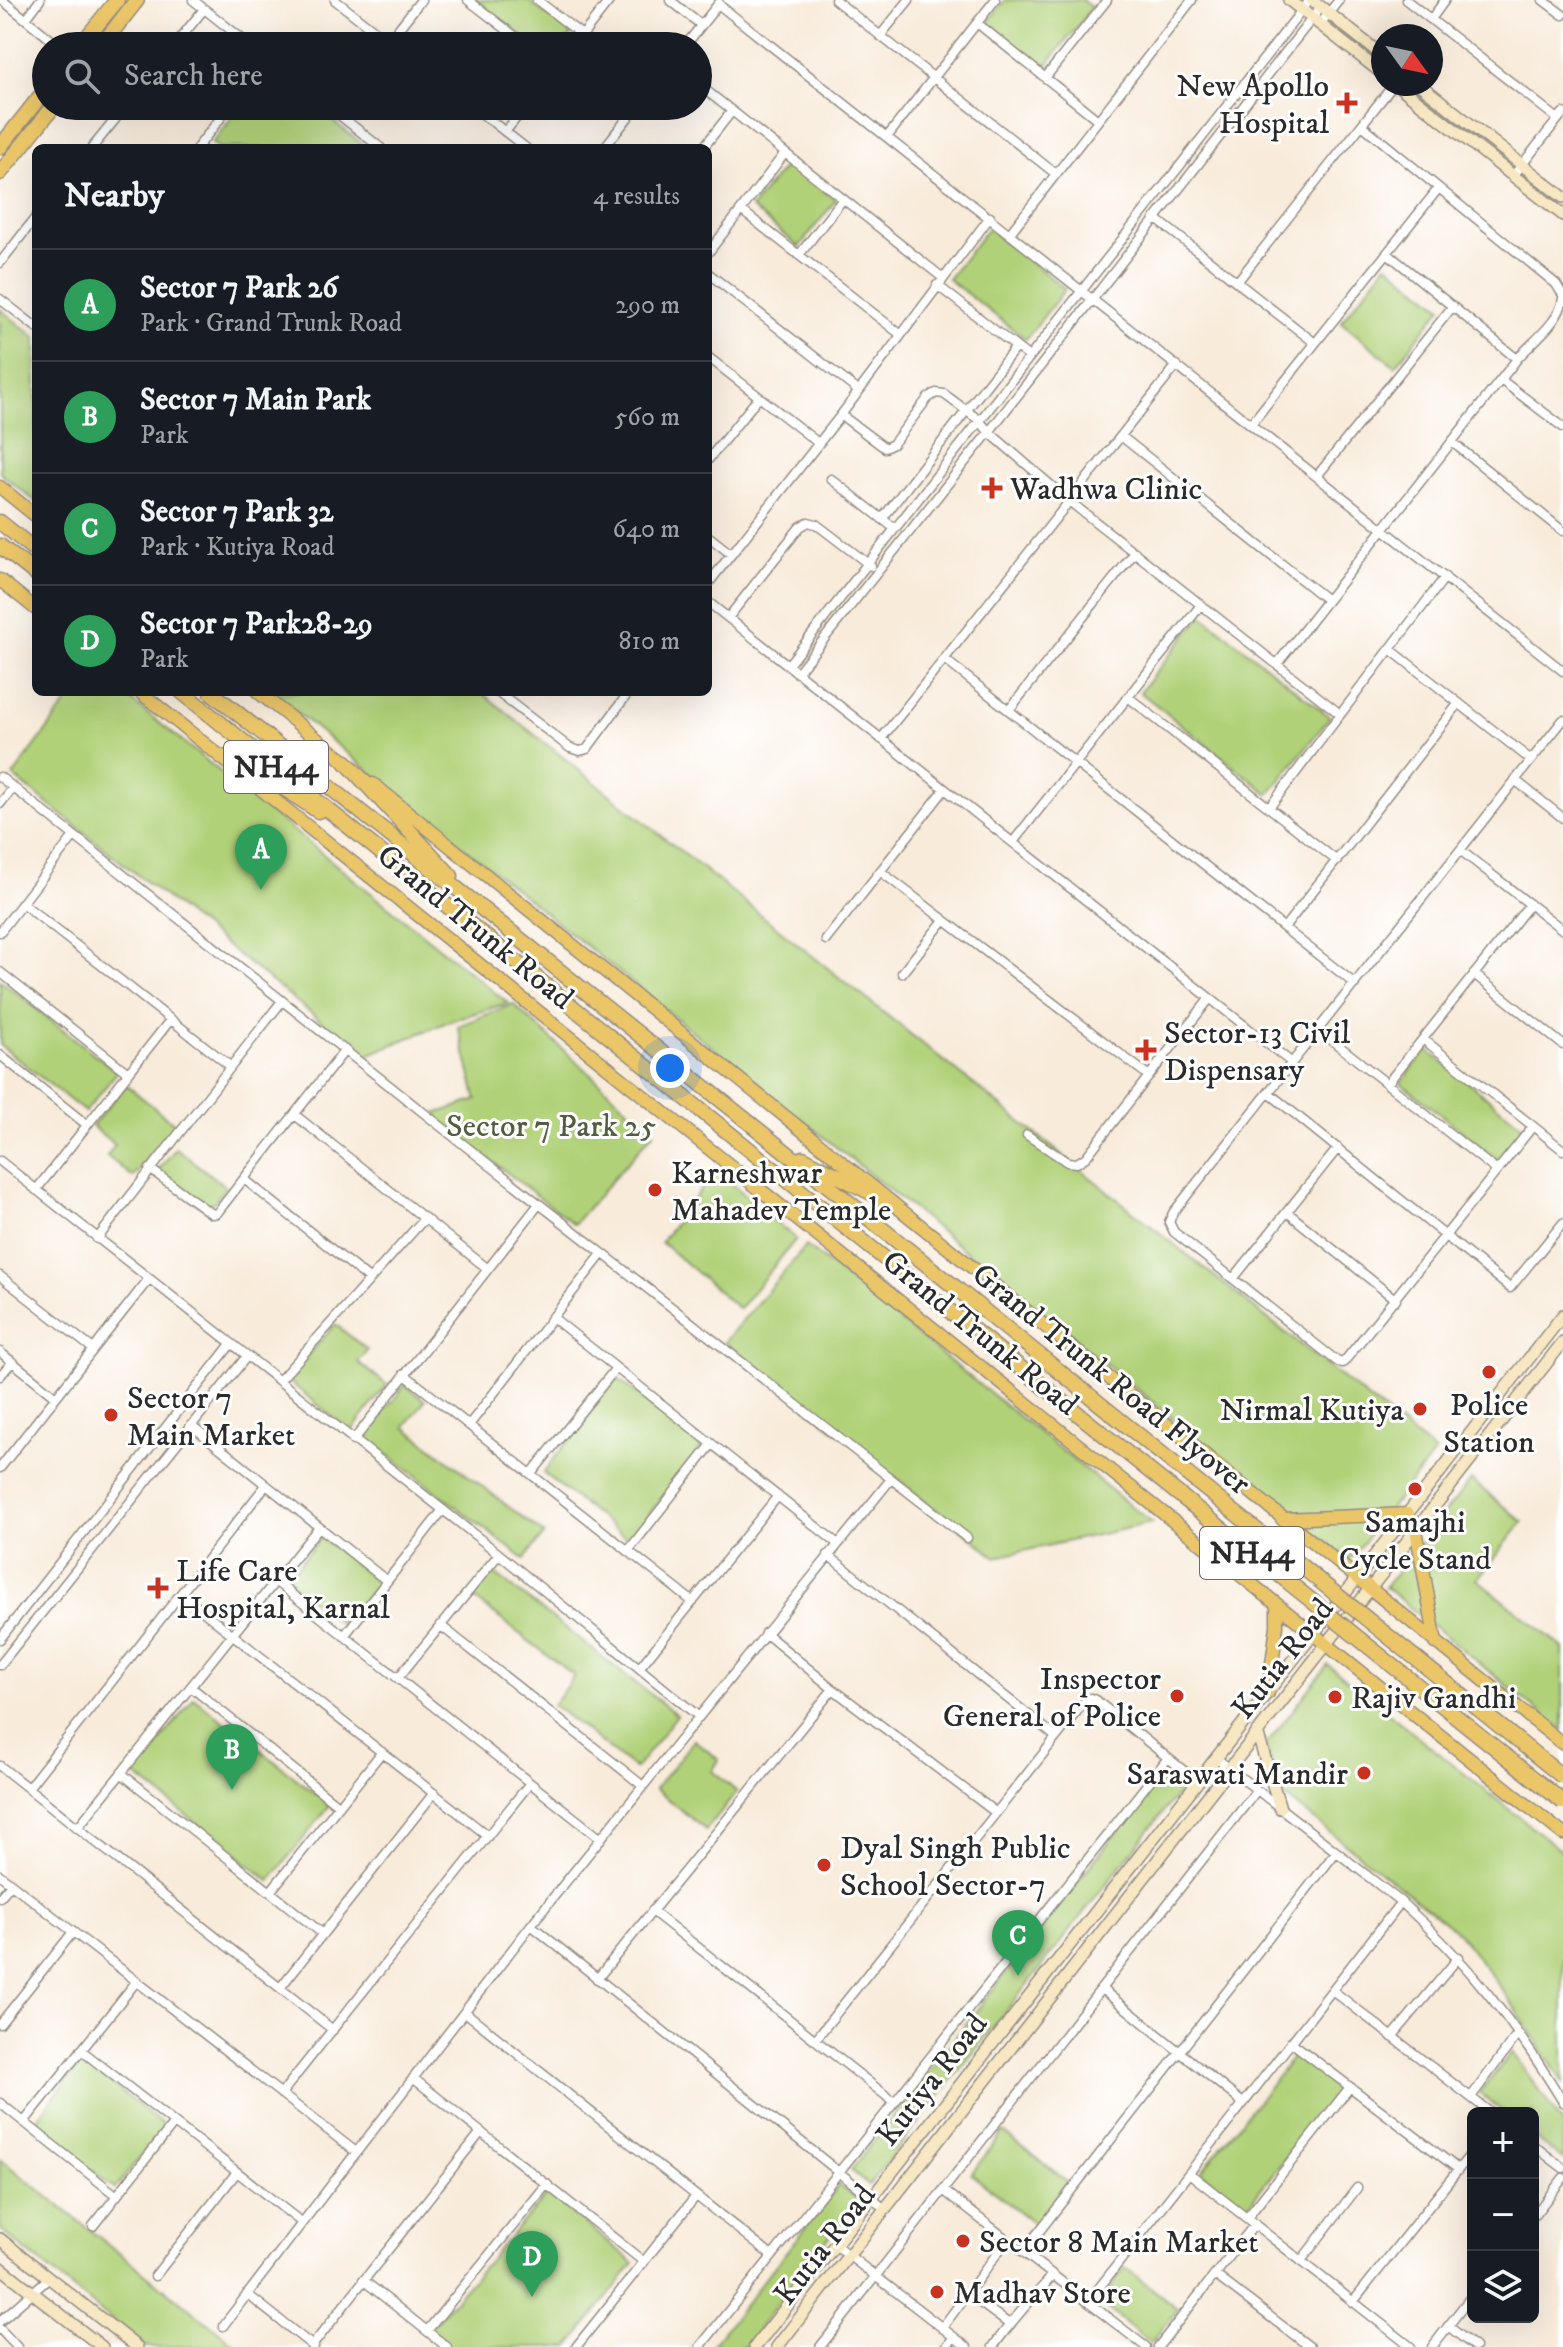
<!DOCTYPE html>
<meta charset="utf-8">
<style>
:root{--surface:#171b24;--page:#242831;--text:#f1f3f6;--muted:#9ea1a6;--line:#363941;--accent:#db2777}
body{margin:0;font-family:"IM FELL DW Pica",serif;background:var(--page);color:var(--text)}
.controls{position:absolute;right:24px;bottom:24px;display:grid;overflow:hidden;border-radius:12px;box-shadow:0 8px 32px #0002}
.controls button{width:72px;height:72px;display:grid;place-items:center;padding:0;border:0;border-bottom:2px solid var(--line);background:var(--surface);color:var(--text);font:40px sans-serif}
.compass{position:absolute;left:1371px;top:24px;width:72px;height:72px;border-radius:50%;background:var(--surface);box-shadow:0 8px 32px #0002;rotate:123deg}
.you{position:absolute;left:670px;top:1068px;width:28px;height:28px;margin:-20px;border:6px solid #fff;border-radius:50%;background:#1a73e8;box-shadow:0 0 0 12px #1a73e833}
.badge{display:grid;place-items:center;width:52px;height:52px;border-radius:50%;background:var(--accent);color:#fff;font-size:26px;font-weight:700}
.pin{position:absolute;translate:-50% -66px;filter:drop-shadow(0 2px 4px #0008)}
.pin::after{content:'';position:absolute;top:42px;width:28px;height:24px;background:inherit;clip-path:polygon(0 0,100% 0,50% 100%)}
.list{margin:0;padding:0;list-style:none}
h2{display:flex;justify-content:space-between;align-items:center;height:104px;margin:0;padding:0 32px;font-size:34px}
h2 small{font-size:26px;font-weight:400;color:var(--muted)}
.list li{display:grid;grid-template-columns:52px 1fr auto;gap:24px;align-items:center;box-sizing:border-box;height:112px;padding:0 32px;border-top:2px solid var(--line)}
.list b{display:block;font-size:30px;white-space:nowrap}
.list p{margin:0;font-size:26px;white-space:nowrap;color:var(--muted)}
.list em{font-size:26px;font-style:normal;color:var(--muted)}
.icon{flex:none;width:44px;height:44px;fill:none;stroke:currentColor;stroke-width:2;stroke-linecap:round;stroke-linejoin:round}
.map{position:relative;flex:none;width:1563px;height:2347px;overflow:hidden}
.search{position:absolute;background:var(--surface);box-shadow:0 8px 32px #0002;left:32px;top:32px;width:680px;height:88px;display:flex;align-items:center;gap:20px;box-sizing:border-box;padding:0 28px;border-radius:44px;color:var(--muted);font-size:30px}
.panel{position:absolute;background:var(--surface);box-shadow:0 8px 32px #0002;left:32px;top:144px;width:680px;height:552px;border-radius:12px}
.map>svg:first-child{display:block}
</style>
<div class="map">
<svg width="1563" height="2347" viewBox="0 0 1563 2347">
<rect width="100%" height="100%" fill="#fff"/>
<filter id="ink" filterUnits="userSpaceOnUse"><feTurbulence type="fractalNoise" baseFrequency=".0125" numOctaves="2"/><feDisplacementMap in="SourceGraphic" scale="16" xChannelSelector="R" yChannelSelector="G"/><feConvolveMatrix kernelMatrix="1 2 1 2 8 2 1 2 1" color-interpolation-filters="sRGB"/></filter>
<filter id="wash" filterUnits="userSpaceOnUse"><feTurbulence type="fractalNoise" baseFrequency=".006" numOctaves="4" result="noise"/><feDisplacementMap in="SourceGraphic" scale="32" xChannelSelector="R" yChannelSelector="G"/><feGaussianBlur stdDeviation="1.8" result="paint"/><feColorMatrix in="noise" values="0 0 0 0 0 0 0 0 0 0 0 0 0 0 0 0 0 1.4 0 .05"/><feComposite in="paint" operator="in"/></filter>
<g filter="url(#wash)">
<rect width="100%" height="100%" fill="#f8ebda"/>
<path fill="#b1d178" stroke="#6e7e52" stroke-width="2" d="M476,0h52l44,34 -10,12h-27z
M1005,0h77l10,8 -48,60 -57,-45z
M241,106h73l53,42h-148l-7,-5z
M788,162l48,38 -37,47 -48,-39z
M988,228l77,61 -39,50 -78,-60z
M1387,264l55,43 -47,59 -54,-44z
M0,309l36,29v164l-36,-29z
M1202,615l128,102 -61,77 -129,-102z
M75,692h46l387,311 -56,17 -87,36 -352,-280z
M271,692h210l954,760 -86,108z
M0,980l117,92 -32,40 -85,-67z
M513,1004l141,128 -80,92 -142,-109 45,-15 -19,-74z
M1427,1050l97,77 -26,33 -97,-77z
M126,1085l50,40 -43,52 -26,-21 8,-11 -23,-19z
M176,1148l50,39 -19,24 -50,-39z
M716,1170l80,69 -57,70 -78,-67z
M806,1246l346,277 -156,34 -272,-215z
M335,1324l32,26 -9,12 29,23 -36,47 -65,-53z
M617,1378l86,67 -74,95 -86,-67z
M405,1385l20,15 -20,27 139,107 -20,25 -159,-122z
M1471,1480l52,42 -46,57 86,69v83l-178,-144z
M321,1537l57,46 -35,43 -57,-47z
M491,1571l186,144 -42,54 -82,-64 21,-29 -103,-80z
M1328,1665l235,187v231l-56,-87 -49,-64 -178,-139 -14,-48z
M194,1698l136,107 -60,76 -136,-107z
M694,1740l25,20 -7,11 25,21 -31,38 -51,-41z
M1167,1768l19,15 -317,402 -18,-15z
M1512,2052l51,72v36l-30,-24v-23h-28l-26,-20z
M1296,2053l45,36 -95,118 -45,-35z
M82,2061l83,65 -50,63 -82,-65z
M1003,2132l65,50 -33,42 -64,-50z
M0,2159l238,188h-93l-145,-117z
M839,2185l19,15 -114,147h-33z
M548,2193l86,70 -65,84h-123l-19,-16z
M1126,2268l52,41 -27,34 -52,-41z"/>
</g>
<g filter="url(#ink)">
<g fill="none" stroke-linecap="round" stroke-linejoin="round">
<g stroke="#928b82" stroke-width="11">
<path id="street" d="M2,0l57,46
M193,0l58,46
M335,0l59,46
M468,0l60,46
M537,0l45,35
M670,0l31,25
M835,0l221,174
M1406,0l152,119
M1543,0l20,15
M718,4l845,667
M1432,18l13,-18
M26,19l14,-19
M977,23l121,97
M1320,24l19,-24
M880,36l29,-36
M174,46l30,-37
M385,46l36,-46
M574,46l36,-46
M685,46l34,-43
M1045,78l62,-78
M698,84l245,194
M328,106l53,42
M472,106l54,42
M1362,125l194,159 7,11
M505,132l21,-26
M887,137l108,-137
M92,148l34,-42
M197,148l33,-42
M604,148l33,-42
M703,148l29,-37
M1513,176l50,-63
M741,210l159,124
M1155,218l160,125
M1010,233l182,-233
M708,253l77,-100
M1387,253l130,106
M799,255l44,-56
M0,263l36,-46
M708,273l149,117
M1237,282l157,-198
M937,285l92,72
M0,299l36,28
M708,357l109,85
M1501,380l62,47
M841,415l44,33 8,-4 35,-46 8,-5 8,1 35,26 10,12 80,69 271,213
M1251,424l187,-235
M1121,436l206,164
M1452,442l111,89
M708,460l51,-63
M1317,476l136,-170
M831,479l63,49
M882,519l134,-172
M708,536l23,18
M708,584l133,-169 149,-198
M708,602l584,461
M728,618l72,-91 8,-5 8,2 55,42
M1390,649l141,111
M944,659l411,325
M1277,664l240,-305c15,-17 44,-38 46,-61
M788,665l522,-665
M797,673l192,-241 332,-425
M497,692l73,56 10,3 7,-2 42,-57
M1128,697l209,164
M1009,710l126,-158
M881,739l296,-374
M0,777l492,390 475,371
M1515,780l48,38
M0,804l13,-16
M1269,808l176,-231
M1013,842l188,-237
M1460,850l103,80
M880,871l269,205
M22,903l208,163
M1284,928l175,-225
M0,932l74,-96
M826,940l119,-151
M0,972l128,101
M902,973l42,-53
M1474,974l89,71
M1319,1030l178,141
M1423,1039l140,111
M0,1055l87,70
M1387,1084l143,-180
M1269,1093l241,195 53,-65
M295,1115l193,154
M1533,1126l-190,237 -5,-1 -164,-130 -5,-10 4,-9 390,-493
M1027,1135l40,27 10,1 9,-6 124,-159
M0,1161l499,393 199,162
M150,1169l62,45 5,-1 128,-163
M244,1179l125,100
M36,1190l135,-171
M1287,1212l109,88
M97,1239l185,-238
M0,1276l93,73
M1233,1279l105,-131
M552,1317l286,227
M0,1352l56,45
M404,1374l289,228
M0,1376l12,-14
M279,1381l146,-163
M191,1425l196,156
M469,1425l133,-171
M353,1441l186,-237
M0,1468l148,-188
M531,1474l85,-106
M628,1551l84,-107
M828,1555l228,182
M275,1581l326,258
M181,1594l307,242
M440,1625l203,161
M765,1633l68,56 162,123
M344,1636l98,-125
M0,1639l231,-295
M0,1665l247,-309
M640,1667l138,-171
M398,1678l101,-124
M191,1687l148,119
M1216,1758l185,144c66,59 116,124 162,200
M0,1766l333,264
M121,1773l202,161
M28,1788l238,-303
M78,1827l241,-300
M0,1875l356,277
M270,1892l112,-140
M0,1897l11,-13
M652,1911l242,191
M531,1925l354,284
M597,1979l236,-290
M280,1988l154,-195
M1103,1990l140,113
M1332,1990l159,123
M465,2012l307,244
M0,2024l73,-92
M1392,2037l67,-80
M815,2040l271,-340 5,-2 6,3 101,81
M1291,2042l167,127
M81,2050l220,172
M413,2078l231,184
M281,2094l249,-311
M1471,2097l47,-63
M0,2103l117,93
M24,2122l112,-140
M1533,2145l30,23
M1189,2173l222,174
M943,2190l203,157
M1533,2217l30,-39
M1247,2218l103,-131
M93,2226l81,-103
M834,2244l133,103
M1023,2252l313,-400
M1301,2261l56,-73
M1215,2275l95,72
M155,2276l82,-104
M363,2280l84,67
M967,2293l42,31
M247,2294l67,53
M1088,2302l313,-400
M1353,2302l120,-151
M0,2321l49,-43
M223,2326l308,-401 360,-446
M1448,2326l27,21
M942,2328l65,-88
M0,2329l17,18
M427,2331l120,-147
M312,2346l169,-214
M576,2347l120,-151
M700,2347l468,-589
M820,2347l437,-557
M946,2347l8,-10
M993,2347c18,-26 39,-48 60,-72
M1158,2347l97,-123
M1432,2347l41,-53"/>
</g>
<g stroke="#928b82" stroke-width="14">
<path id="secondary" d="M1289,0l94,74
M1312,0l71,56
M1396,84l167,131
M1419,84l144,113
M1257,1732l23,76
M0,2239l137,108
M0,2267l102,80
M755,2347l808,-1032
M777,2347l786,-1005"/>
</g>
<g stroke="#928b82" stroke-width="15">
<path id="primary" d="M0,487l36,29
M0,580l36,29
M140,692l1423,1142
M258,692l94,75
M373,784l1190,960
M1282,1519l126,-5
M1416,1529l20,114
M1268,1693l9,-67v-21"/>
</g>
<g stroke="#928b82" stroke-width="17">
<path id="highway" d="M80,46l37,-46
M101,46l36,-46
M0,147l46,-58
M0,173l54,-67
M0,522l36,29
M0,546l36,28
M182,692l759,612
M211,692l745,596
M222,757l48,22 48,32
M346,762l105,114
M803,1158l88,45"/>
</g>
<use href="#street" stroke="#fff" stroke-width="8"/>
<use href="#secondary" stroke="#f7e8c3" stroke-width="11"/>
<use href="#primary" stroke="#ebc669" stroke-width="12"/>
<use href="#highway" stroke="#ebc669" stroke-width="14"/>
<g stroke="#928b82" stroke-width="17" stroke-linecap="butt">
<path id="highway-bridge" d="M956,1288l607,489
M941,1304l622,498"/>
</g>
<use href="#highway-bridge" stroke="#ebc669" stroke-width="14"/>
</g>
</g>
<g fill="#c8321e" stroke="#fff" stroke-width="3">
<path d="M1343 91h8v8h8v8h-8v8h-8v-8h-8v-8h8z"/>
<path d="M988 476h8v8h8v8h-8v8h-8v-8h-8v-8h8z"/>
<path d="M1142 1038h8v8h8v8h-8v8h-8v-8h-8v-8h8z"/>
<circle cx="655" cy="1190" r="8"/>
<circle cx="1489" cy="1372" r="8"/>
<circle cx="1420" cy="1409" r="8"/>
<circle cx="111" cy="1415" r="8"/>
<circle cx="1415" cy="1489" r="8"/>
<path d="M154 1576h8v8h8v8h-8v8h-8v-8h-8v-8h8z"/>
<circle cx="1177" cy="1696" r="8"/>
<circle cx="1335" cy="1697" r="8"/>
<circle cx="1364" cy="1773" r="8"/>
<circle cx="824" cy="1865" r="8"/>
<circle cx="963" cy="2241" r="8"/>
<circle cx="937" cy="2292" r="8"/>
</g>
<g text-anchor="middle" stroke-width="6" stroke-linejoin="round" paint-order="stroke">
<g fill="#fff" stroke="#6b6b6b" stroke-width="2">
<rect x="224" y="741" width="104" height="52" rx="6"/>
<rect x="1200" y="1527" width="104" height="52" rx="6"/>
</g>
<g font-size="30" font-weight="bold" fill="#2b2b2b">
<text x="276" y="777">NH44</text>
<text x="1252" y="1563">NH44</text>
</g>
<g font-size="32" fill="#2b2b2b" stroke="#fff" text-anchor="start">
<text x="1329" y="96" text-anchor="end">New Apollo<tspan x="1329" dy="37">Hospital</tspan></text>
<text x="1010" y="499">Wadhwa Clinic</text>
<text x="1164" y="1043">Sector-13 Civil<tspan x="1164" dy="37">Dispensary</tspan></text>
<text x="671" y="1183">Karneshwar<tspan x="671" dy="37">Mahadev Temple</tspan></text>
<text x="127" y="1408">Sector 7<tspan x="127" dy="37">Main Market</tspan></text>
<text x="1489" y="1415" text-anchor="middle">Police<tspan x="1489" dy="37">Station</tspan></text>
<text x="1404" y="1420" text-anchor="end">Nirmal Kutiya</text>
<text x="1415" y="1532" text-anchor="middle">Samajhi<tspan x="1415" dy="37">Cycle Stand</tspan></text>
<text x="176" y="1581">Life Care<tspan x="176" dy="37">Hospital, Karnal</tspan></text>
<text x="1161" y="1689" text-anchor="end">Inspector<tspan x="1161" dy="37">General of Police</tspan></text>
<text x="1351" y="1708">Rajiv Gandhi</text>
<text x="1348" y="1784" text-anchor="end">Saraswati Mandir</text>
<text x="840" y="1858">Dyal Singh Public<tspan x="840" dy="37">School Sector-7</tspan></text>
<text x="979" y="2252">Sector 8 Main Market</text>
<text x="953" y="2303">Madhav Store</text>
</g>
<g font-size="32" fill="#2b2b2b" stroke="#fff">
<text transform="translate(476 926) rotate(39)" y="11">Grand Trunk Road</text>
<text transform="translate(981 1332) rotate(39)" y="11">Grand Trunk Road</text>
<text transform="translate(1112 1378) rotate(39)" y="11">Grand Trunk Road Flyover</text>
<text transform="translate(1282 1658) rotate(-52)" y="11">Kutia Road</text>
<text transform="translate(931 2079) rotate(-52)" y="11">Kutiya Road</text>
<text transform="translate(824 2244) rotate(-52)" y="11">Kutia Road</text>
</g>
<g font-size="32" fill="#535d42" stroke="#fff">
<text x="551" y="1136">Sector 7 Park 25</text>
</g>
</g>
</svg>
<div class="controls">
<button>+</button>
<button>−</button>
<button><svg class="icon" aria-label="layers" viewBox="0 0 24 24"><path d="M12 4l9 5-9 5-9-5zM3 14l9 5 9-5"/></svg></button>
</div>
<svg class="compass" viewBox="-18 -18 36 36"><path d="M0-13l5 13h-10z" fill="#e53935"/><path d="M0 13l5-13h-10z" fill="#9ea1a6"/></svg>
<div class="you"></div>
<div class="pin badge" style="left:261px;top:890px;background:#2e9e5b">A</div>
<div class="pin badge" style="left:232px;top:1790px;background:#2e9e5b">B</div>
<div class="pin badge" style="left:1018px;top:1976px;background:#2e9e5b">C</div>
<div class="pin badge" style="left:532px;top:2297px;background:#2e9e5b">D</div>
<div class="search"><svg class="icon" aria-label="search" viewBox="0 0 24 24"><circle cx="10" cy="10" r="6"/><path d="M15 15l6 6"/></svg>Search here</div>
<section class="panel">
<h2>Nearby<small>4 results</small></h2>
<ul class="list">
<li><span class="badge" style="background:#2e9e5b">A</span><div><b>Sector 7 Park 26</b><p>Park · Grand Trunk Road</p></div><em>290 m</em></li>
<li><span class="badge" style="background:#2e9e5b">B</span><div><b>Sector 7 Main Park</b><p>Park</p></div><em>560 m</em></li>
<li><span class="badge" style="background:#2e9e5b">C</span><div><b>Sector 7 Park 32</b><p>Park · Kutiya Road</p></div><em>640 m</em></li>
<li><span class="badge" style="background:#2e9e5b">D</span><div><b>Sector 7 Park28-29</b><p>Park</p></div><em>810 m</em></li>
</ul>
</section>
</div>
